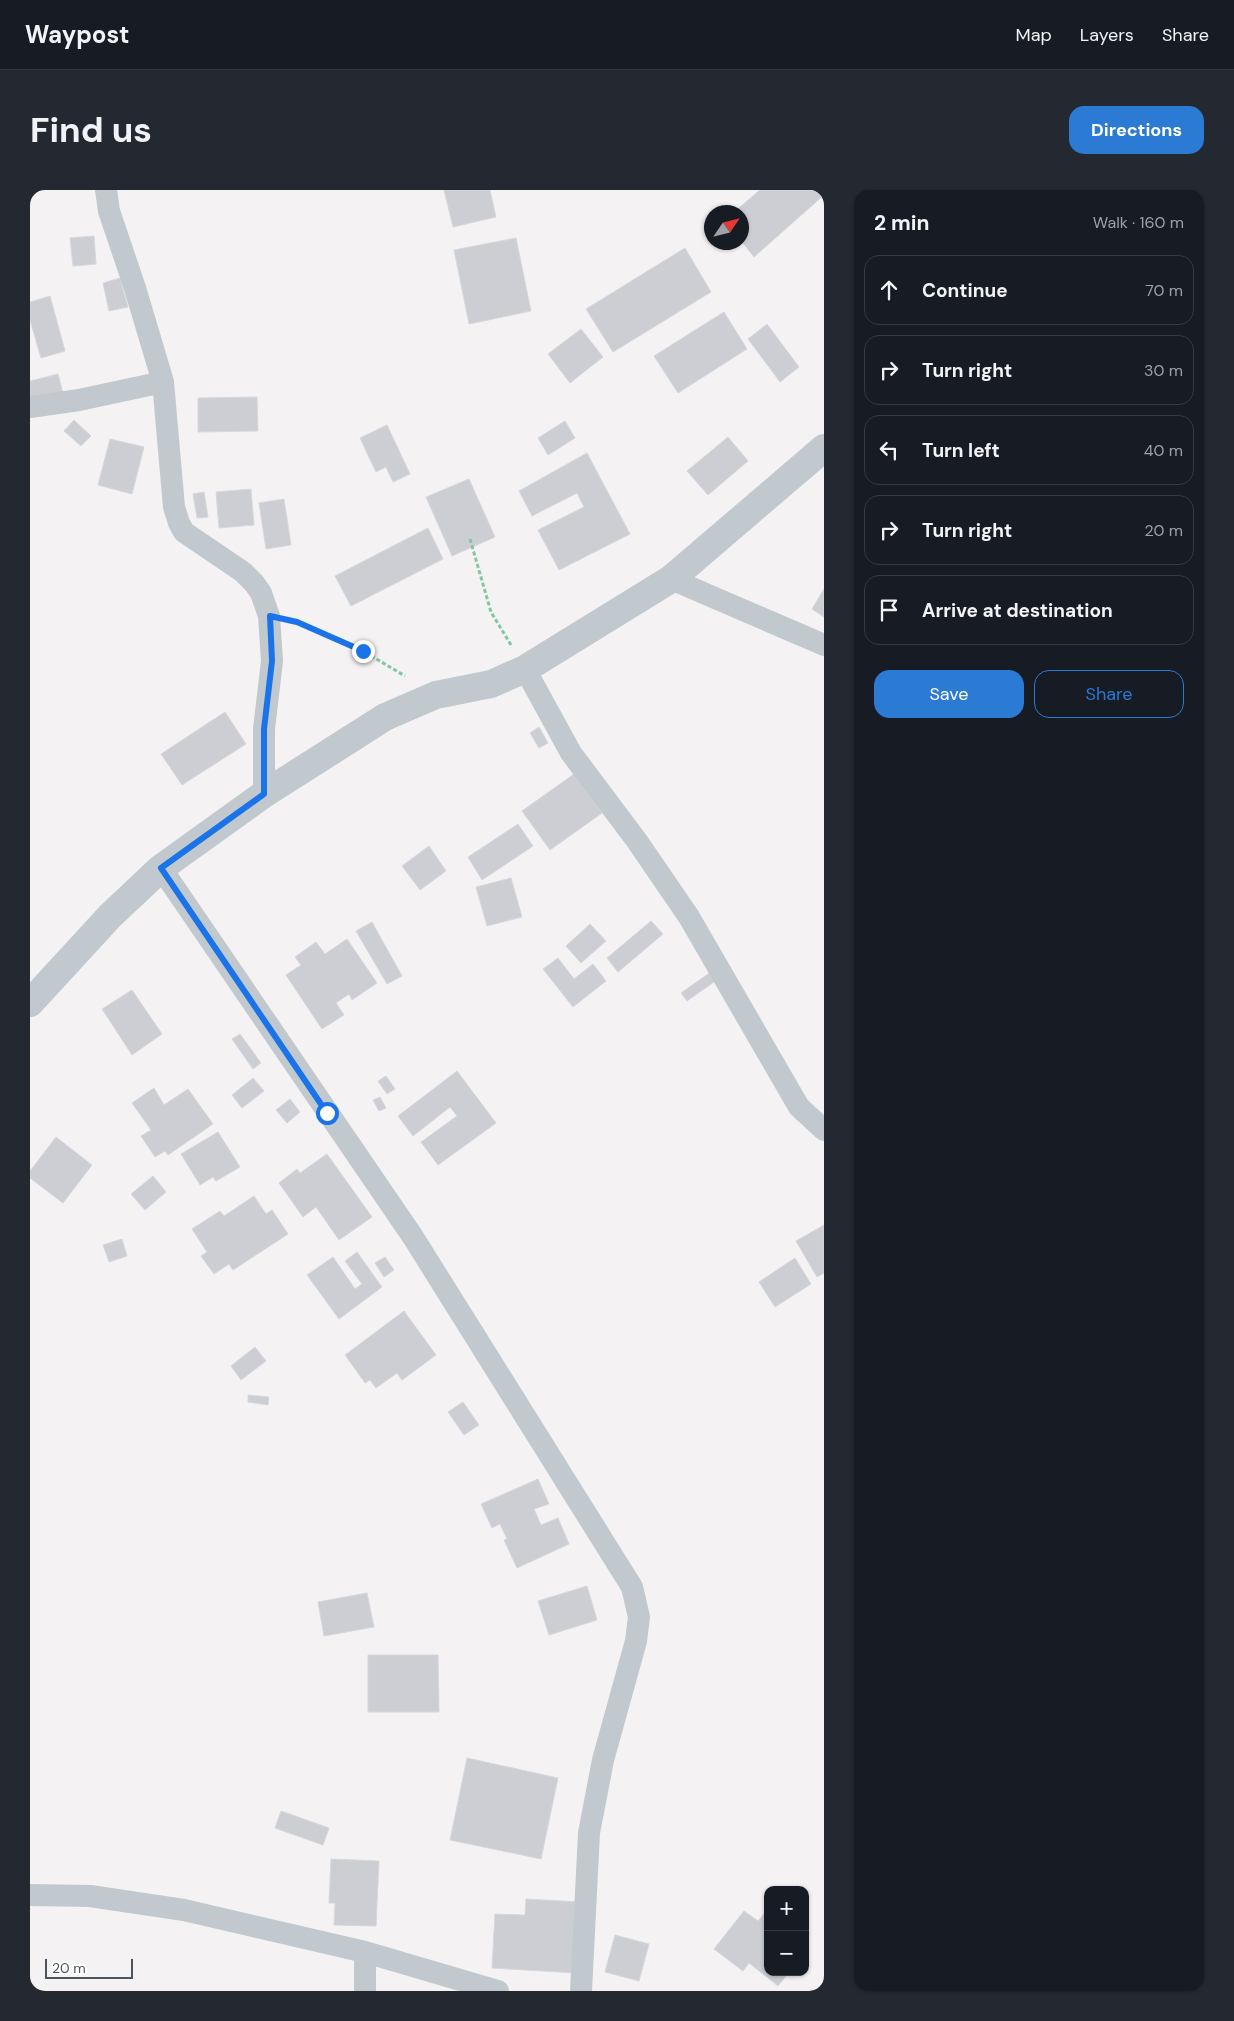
<!DOCTYPE html>
<meta charset="utf-8">
<style>
:root{--surface:#171b24;--page:#242831;--text:#f1f3f6;--muted:#9ea1a6;--line:#363941;--accent:#2b7ad4}
body{margin:0;font-family:"DM Sans",sans-serif;background:var(--page);color:var(--text)}
.controls{position:absolute;right:15px;bottom:15px;display:grid;overflow:hidden;border-radius:10px;box-shadow:0 1px 4px #0004}
.controls button{width:45px;height:45px;display:grid;place-items:center;padding:0;border:0;border-bottom:1px solid var(--line);background:var(--surface);color:var(--text);font:25px sans-serif}
.compass{position:absolute;left:674px;top:15px;width:45px;height:45px;border-radius:50%;background:var(--surface);box-shadow:0 1px 4px #0004;rotate:55deg}
.scale{position:absolute;left:15px;bottom:12px;width:88px;box-sizing:border-box;padding-left:5px;border:2px solid #4b555d;border-top:0;font-size:14px;line-height:18px;white-space:nowrap;color:#4b555d;-webkit-text-stroke:4px #fff;paint-order:stroke}
.stop{position:absolute;width:15px;height:15px;margin:-11px;border:4px solid #1a73e8;border-radius:50%;background:#fff}
.stop.end{background:#1a73e8;border-color:#fff;box-shadow:0 1px 5px #0008}
.list{margin:0;padding:0;list-style:none}
h2{display:flex;justify-content:space-between;align-items:center;height:65px;margin:0;padding:0 20px;font-size:21px}
h2 small{font-size:16px;font-weight:400;color:var(--muted)}
.list li{display:grid;grid-template-columns:32px 1fr auto;gap:15px;align-items:center;box-sizing:border-box;height:70px;margin:0 10px 10px;padding:0 10px;border:1px solid var(--line);border-radius:15px}
.list b{display:block;font-size:19px;white-space:nowrap}
.list em{font-size:16px;font-style:normal;color:var(--muted)}
.actions{display:flex;gap:10px;padding:15px 20px}
.actions a{flex:1;padding:11px 0;border:1px solid var(--accent);border-radius:15px;text-align:center;font-size:18px;color:var(--accent)}
.actions .main{background:var(--accent);color:#fff}
.icon{flex:none;width:28px;height:28px;fill:none;stroke:currentColor;stroke-width:2;stroke-linecap:round;stroke-linejoin:round}
.map{position:relative;flex:none;width:794px;height:1801px;overflow:hidden;border-radius:15px}
header{display:flex;align-items:center;gap:30px;box-sizing:border-box;height:70px;padding:0 25px;background:var(--surface);border-bottom:1px solid var(--line)}
header strong{font-size:24px}
nav{display:flex;gap:28px;margin-inline-start:auto;font-size:18px}
.intro{display:flex;align-items:center;justify-content:space-between;box-sizing:border-box;height:120px;padding:0 30px}
h1{margin:0;font-size:35px}
.button{padding:12px 22px;border-radius:15px;background:var(--accent);color:#fff;font-size:18px;font-weight:700}
main{display:flex;gap:30px;padding:0 30px}
aside{flex:1;background:var(--surface);border-radius:15px;box-shadow:0 1px 4px #0004}
.map>svg:first-child{display:block}
</style>
<header>
<strong>Waypost</strong>
<nav><a>Map</a><a>Layers</a><a>Share</a></nav>
</header>
<div class="intro"><h1>Find us</h1><a class="button">Directions</a></div>
<main>
<div class="map">
<svg width="794" height="1801" viewBox="0 0 794 1801">
<rect width="100%" height="100%" fill="#f4f2f2"/>
<path fill="#ccced3" stroke="#d6d8dc" d="M414,0h46l6,27 -43,10z
M730,0h64v5l-70,62 -12,-15v-30h-8z
M64,46l2,28 -23,2 -3,-28z
M486,48l15,73 -62,13 -15,-74z
M655,58l26,44 -98,60 -27,-43z
M90,88l8,29 -19,4 -6,-28z
M20,106l15,55 -24,7 -11,-38v-18z
M694,122l23,37 -69,44 -24,-37z
M737,134l32,43 -19,15 -32,-43z
M551,139l22,28 -33,26 -22,-29z
M28,184l7,27 -35,9v-29z
M227,207l1,34 -60,1v-34z
M44,230l17,16 -10,10 -17,-15z
M535,231l10,17 -27,17 -10,-17z
M357,235l23,49 -17,8 -7,-15 -10,5 -16,-34z
M698,247l20,24 -40,34 -21,-24z
M80,249l34,8 -12,47 -34,-9z
M557,263l43,81 -71,36 -21,-40 46,-23 -7,-14 -45,23 -13,-25z
M439,289l26,58 -43,19 -26,-59z
M221,299l3,36 -35,3 -3,-36z
M174,302l4,25 -11,1 -4,-24z
M254,309l7,46 -25,4 -7,-46z
M398,338l15,31 -92,47 -16,-30z
M794,399v28l-12,-8z
M195,522l21,32 -64,41 -21,-31z
M509,537l9,16 -9,5 -9,-15z
M544,584l28,39 -52,37 -28,-39z
M488,634l15,22 -51,34 -14,-23z
M399,656l17,25 -26,19 -18,-24z
M481,688l11,39 -35,9 -11,-39z
M621,731l12,13 -45,38 -11,-14z
M342,732l30,54 -15,8 -31,-53z
M560,734l16,17 -25,22 -15,-17z
M317,749l30,44 -25,17 -3,-6 -13,9 8,12 -22,14 -36,-54 15,-10 -6,-8 21,-15 9,12z
M528,768l16,21 19,-15 13,17 -33,26 -30,-38z
M685,779l6,8 -34,24 -6,-8z
M102,800l30,44 -30,21 -30,-46z
M210,844l21,29 -8,6 -21,-30z
M427,881l39,52 -58,42 -17,-23 36,-26 -7,-9 -37,29 -15,-20z
M356,886l9,13 -8,5 -9,-13z
M223,888l11,13 -22,17 -10,-13z
M124,898l10,17 24,-16 25,35 -45,31 -3,-4 -10,6 -14,-21 10,-6 -19,-27z
M350,907l6,11 -7,3 -6,-11z
M260,909l10,13 -13,11 -11,-13z
M188,942l22,35 -24,14 -3,-4 -13,8 -19,-31z
M26,947l36,28 -29,38 -33,-25v-7z
M297,964l45,63 -33,23 -23,-33 -13,10 -24,-34 18,-14 3,4z
M123,986l13,16 -21,18 -14,-16z
M224,1006l12,18 6,-4 16,24 -55,36 -4,-6 -15,10 -13,-18 6,-4 -15,-23 28,-18 4,5z
M794,1035v48l-7,4 -21,-36z
M92,1049l5,17 -18,6 -6,-17z
M327,1062l25,35 -43,32 -32,-44 26,-18 22,32 7,-5 -17,-23z
M355,1067l9,13 -10,7 -9,-14z
M765,1068l16,26 -36,23 -16,-25z
M374,1121l32,44 -34,25 -5,-7 -21,15 -6,-8 -5,3 -20,-28z
M225,1157l11,14 -25,19 -10,-14z
M218,1205l21,2 -1,8 -20,-3z
M433,1212l16,23 -15,10 -16,-23z
M508,1289l11,25 -15,5 7,16 17,-7 11,26 -52,24 -13,-28 3,-1 -7,-15 -8,4 -11,-24z
M557,1396l10,34 -48,15 -11,-34z
M337,1403l7,34 -50,9 -6,-34z
M338,1465h70l1,57h-71z
M437,1568l91,20 -17,81 -91,-19z
M251,1621l48,17 -6,17 -48,-17z
M301,1669l48,2 -3,65 -42,-1 1,-22h-6z
M496,1709l54,3 -4,71 -84,-5 3,-54 30,1z
M738,1719v63h21l-11,14 -29,-23 -6,8 -29,-22 30,-38 14,10z
M585,1745l34,9 -10,37 -34,-9z"/>
<g fill="none" stroke-linecap="round" stroke-linejoin="round">
<path stroke="#80c7a2" stroke-width="3" stroke-dasharray="4 2.5" stroke-linecap="butt" d="M440,349l21,73 20,33
M264,431l69,30 42,25"/>
<path stroke="#c1c9cf" stroke-width="22" d="M76,0l3,21 26,77 28,94 11,125 5,16 5,9 59,40 11,11 7,10 8,23 3,45 -8,68v65
M0,217l49,-7 84,-18
M641,389l153,66
M495,479l46,84 66,88 52,76 110,190 25,23
M131,678l252,369 219,350 7,30 -3,24 -33,119 -14,73 -8,158
M0,1705l60,1 94,14 181,42 133,39
M335,1762v39"/>
<path stroke="#c1c9cf" stroke-width="28" d="M0,813l80,-87 51,-48 103,-74 121,-77 51,-22 55,-11 34,-15 146,-90 153,-131"/>
</g>
<g fill="none" stroke-linecap="round" stroke-linejoin="round">
<path stroke="#1a73e8" stroke-width="6" d="M297,923l-166,-245 103,-74v-65l8,-68 -2,-45 27,6 66,29"/>
</g>
</svg>
<div class="controls">
<button>+</button>
<button>−</button>
</div>
<svg class="compass" viewBox="-18 -18 36 36"><path d="M0-13l5 13h-10z" fill="#e53935"/><path d="M0 13l5-13h-10z" fill="#9ea1a6"/></svg>
<div class="scale">20 m</div>
<div class="stop" style="left:297px;top:923px"></div>
<div class="stop end" style="left:333px;top:461px"></div>
</div>
<aside>
<h2>2 min<small>Walk · 160 m</small></h2>
<ul class="list">
<li><svg class="icon" aria-label="ahead" viewBox="0 0 24 24"><path d="M12 20V5M6 11l6-6 6 6"/></svg><div><b>Continue</b></div><em>70 m</em></li>
<li><svg class="icon" aria-label="right" viewBox="0 0 24 24"><path d="M7 20v-9h11M14 6l5 5-5 5"/></svg><div><b>Turn right</b></div><em>30 m</em></li>
<li><svg class="icon" aria-label="left" viewBox="0 0 24 24"><path d="M17 20v-9H6M10 6l-5 5 5 5"/></svg><div><b>Turn left</b></div><em>40 m</em></li>
<li><svg class="icon" aria-label="right" viewBox="0 0 24 24"><path d="M7 20v-9h11M14 6l5 5-5 5"/></svg><div><b>Turn right</b></div><em>20 m</em></li>
<li><svg class="icon" aria-label="arrive" viewBox="0 0 24 24"><path d="M6 21V4h12l-3 4 3 4H6"/></svg><div><b>Arrive at destination</b></div></li>
</ul>
<div class="actions"><a class="main">Save</a><a>Share</a></div>
</aside>
</main>
